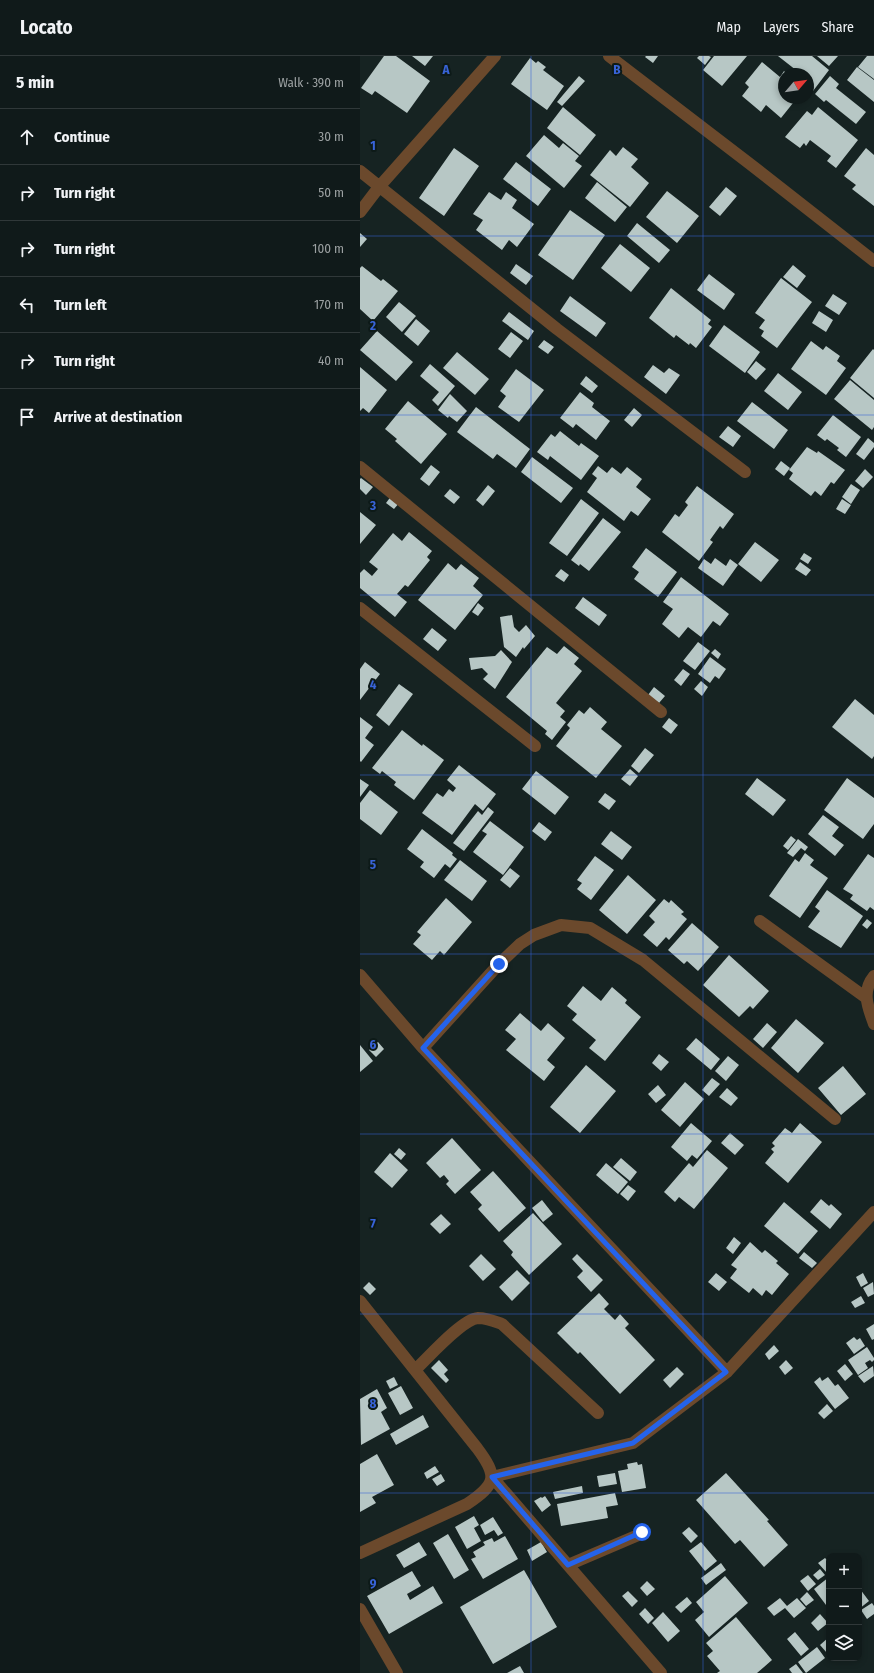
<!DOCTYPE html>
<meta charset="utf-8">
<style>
:root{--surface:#101a1a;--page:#1e2727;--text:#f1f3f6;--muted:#9ca1a2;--line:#303839}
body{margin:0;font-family:"Fira Sans Condensed",sans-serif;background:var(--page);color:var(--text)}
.controls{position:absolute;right:12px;bottom:12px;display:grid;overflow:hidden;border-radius:8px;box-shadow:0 2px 6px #0003}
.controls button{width:36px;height:36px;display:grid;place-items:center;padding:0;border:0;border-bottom:1px solid var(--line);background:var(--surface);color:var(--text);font:20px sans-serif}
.compass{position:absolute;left:418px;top:12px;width:36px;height:36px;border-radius:50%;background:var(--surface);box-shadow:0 2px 6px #0003;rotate:61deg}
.stop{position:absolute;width:12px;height:12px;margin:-9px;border:3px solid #2563eb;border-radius:50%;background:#fff}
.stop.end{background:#2563eb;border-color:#fff;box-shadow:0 1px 4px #0008}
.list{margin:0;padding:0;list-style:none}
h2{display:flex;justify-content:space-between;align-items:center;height:52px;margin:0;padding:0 16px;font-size:17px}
h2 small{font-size:13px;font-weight:400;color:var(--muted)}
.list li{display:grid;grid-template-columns:26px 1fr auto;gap:12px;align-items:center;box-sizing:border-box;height:56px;padding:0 16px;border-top:1px solid var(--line)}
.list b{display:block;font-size:15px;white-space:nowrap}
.list em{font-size:13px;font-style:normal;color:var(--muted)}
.icon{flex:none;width:22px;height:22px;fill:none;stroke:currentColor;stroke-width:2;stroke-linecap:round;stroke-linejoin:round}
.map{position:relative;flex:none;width:514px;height:1617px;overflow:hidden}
header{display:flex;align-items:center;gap:24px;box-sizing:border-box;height:56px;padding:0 20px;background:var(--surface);border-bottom:1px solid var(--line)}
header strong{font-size:19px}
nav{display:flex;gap:22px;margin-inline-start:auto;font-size:14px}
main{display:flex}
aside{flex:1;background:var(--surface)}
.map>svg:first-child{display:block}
</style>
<header>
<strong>Locato</strong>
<nav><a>Map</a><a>Layers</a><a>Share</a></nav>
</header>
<main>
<aside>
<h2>5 min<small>Walk · 390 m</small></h2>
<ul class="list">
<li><svg class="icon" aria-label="ahead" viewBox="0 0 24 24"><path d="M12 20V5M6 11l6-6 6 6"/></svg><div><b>Continue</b></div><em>30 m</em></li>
<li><svg class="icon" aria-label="right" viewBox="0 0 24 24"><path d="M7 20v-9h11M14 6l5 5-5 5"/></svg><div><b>Turn right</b></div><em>50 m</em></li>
<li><svg class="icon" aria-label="right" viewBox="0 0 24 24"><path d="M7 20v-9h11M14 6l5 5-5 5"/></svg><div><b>Turn right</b></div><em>100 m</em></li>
<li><svg class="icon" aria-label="left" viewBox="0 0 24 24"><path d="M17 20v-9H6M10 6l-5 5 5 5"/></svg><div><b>Turn left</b></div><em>170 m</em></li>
<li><svg class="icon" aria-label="right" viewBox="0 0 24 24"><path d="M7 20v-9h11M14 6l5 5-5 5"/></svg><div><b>Turn right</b></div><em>40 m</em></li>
<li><svg class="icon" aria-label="arrive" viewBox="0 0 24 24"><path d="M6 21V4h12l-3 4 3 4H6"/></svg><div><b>Arrive at destination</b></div></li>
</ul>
</aside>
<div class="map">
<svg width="514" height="1617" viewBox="0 0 514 1617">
<rect width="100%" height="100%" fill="#162322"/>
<path fill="#b7c7c5" d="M24,0h12l34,25 -23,32 -32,-22 -3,4 -11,-7z
M52,0h21l-8,10z
M286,0h12l-5,7 -8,-6z
M339,0h10l2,1 -6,8 -8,-7z
M354,0h33l-25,30 -19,-16z
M418,0h34l17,14 -16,21 -5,-4 2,-6 -2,-1v-6h-7z
M457,0h21l-9,10z
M507,0h7v23l-16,-12z
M170,2l6,5 2,-2 8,6 -3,3 21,16 -17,24 -36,-26z
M402,6l18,15 4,-6 3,3h-3v24h13l-16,20 -15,-13 -5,7 -19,-16 7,-9 -4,-4z
M497,11l17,13v22l-27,-22z
M219,20l6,5 -23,25 -5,-4z
M470,20l9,8 -3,4 30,24 -10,12 -30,-24 -2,2 -9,-8z
M203,51l33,28 -16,20 -33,-27z
M458,51l40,33 -22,28 -9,-7 4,-5 -21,-16 -4,6 -2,-3 -4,5 -15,-11 22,-26 5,4z
M184,79l15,13 4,-5 16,13 -4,5 7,5 -18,22 -38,-32z
M263,91l15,12 -7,8 18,16 -19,24 -40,-32 20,-25 6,6z
M94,92l25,18 -35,50 -25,-18z
M506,92l8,7v51l-22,-17 4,-4 -12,-9z
M156,106l35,27 -13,17 -35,-27z
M237,126l30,25 -12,15 -30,-24z
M366,131l11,9 -17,20 -11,-9z
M307,135l32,25 -22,27 -31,-26z
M129,136l12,8 5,-8 11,8 -5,8 22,16 -17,23 -8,-7 -7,10 -26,-20 7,-10 -10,-6z
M210,154l35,25 -32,45 -35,-25z
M277,167l33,27 -11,13 -32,-27z
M0,177l7,6 -7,8z
M260,188l30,24 -19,24 -30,-24z
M156,208l17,12 -7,9 -16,-12z
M433,209l13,11 -9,12 -14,-11z
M2,210l19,15 2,-2 15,12 -25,30 -13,-12v-41z
M349,218l26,20 -11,16 -27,-20z
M421,222l31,24 -35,46 -16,-12 3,-5 -5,-3 6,-8 -10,-7z
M311,232l40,32 -3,4 4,3 -16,21 -6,-5 -1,2 -13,-10 -2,3 -25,-20z
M473,238l14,9 -8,12 -14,-9z
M210,240l36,27 -10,14 -36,-26z
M39,246l17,14 -14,16 -16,-15z
M459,255l14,9 -7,12 -14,-9z
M149,256l25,19 -6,9 -26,-19z
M56,263l14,12 -12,15 -14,-12z
M364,269l36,27 -15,21 -36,-27z
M17,275l36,31 -17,19 -36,-31z
M151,276l12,9 -13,17 -12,-9z
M184,284l10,7 -6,7 -10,-7z
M451,285l12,9 3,-4 14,10 -3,5 9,7 -20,27 -35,-26z
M513,293l1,1v48l-24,-20z
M97,296l32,27 -14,16 -32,-27z
M396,305l10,8 -10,11 -9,-8z
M70,308l25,22 -17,20 -6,-6 7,-8 -19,-16z
M293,309l11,8 5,-5 11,7 -14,19 -22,-17z
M0,311l27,23 -18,23 -6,-5 -3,3z
M156,313l28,21 -25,32 -21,-15 8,-11 -6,-5z
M418,317l24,19 -14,18 -24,-19z
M226,320l12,10 -6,7 -12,-9z
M490,324l24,20v27l-2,3 -38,-31z
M220,336l14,11 -2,4 18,14 -14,19 -20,-16 -3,4 -13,-10z
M90,338l17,17 -10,11 -8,-6 -1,2 -10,-8z
M48,345l39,33 -26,30 -26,-23 2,-2 -12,-10z
M392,346l36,28 -14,19 -37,-28z
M116,351l54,42 -14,19 -19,-14 -4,5 -36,-27z
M274,352l8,7 -10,12 -8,-7z
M473,359l28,22 -15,20 -9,-7 2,-2 -12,-9 -2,2 -8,-6z
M368,370l13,10 -8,11 -14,-10z
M200,375l19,15 2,-3 18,13 -18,24 -31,-24 -2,4 -11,-8 14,-18 4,3z
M508,382l6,5v4l-10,13 -8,-6z
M447,391l10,6 1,-2 27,19 -11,14 -3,-2 -10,14 -6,-5 -4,5 -22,-17 4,-6 -4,-3z
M172,401l41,31 -12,15 -40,-31z
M421,405l9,7 -6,8 -9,-7z
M71,409l9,7 -11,14 -9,-7z
M238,410l9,7 5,-6 9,7 6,-7 15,12 -6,8 15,12 -13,17 -7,-5 -7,10 -37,-29 10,-14 -5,-4z
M505,413l8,8 -10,11 -8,-7z
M1,422l12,9 -7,8 -6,-6v-10z
M491,428l9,6 -9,14 -9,-7z
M128,429l7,6 -12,15 -7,-6z
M337,430l37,28 -11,15 -3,-3 -10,14 3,2 -14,19 -37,-29 13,-18 4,3 9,-12 -3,-3z
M90,433l10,8 -6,7 -10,-8z
M32,439l8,7 -6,7 -8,-6z
M221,443l18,14 -32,43 -18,-13z
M482,443l9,6 -6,9 -9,-5z
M0,456l16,13 -16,19z
M243,462l18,14 -32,39 -9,-7 -1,2 -8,-6z
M49,476l23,19 -5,6 3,3 -22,27 -3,-2 -8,9 10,8 -12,15 -35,-29v-15l4,-4 8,7 6,-7 -9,-7 24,-29 9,8z
M395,486l24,18 -18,22 -23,-18z
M286,492l31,24 -19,25 -24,-18 5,-7 -7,-5z
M444,497l8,5 -4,6 -8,-5z
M355,502l11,8 4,-7 8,6 -15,21 -25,-18 6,-9 7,5z
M440,506l11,8 -5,6 -11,-7z
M88,507l8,7 5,-6 18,14 -6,8 10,9 -28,35 -37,-30z
M201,513l8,6 -5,7 -9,-6z
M321,521l48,37 -9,12 -7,-5 -12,16 -13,-10 -9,11 -17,-14 11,-15 -10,-7z
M223,541l24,18 -8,11 -24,-18z
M118,547l6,5 -6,8 -6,-4z
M152,559l2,12 5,5 7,-7 9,11 -11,13 -1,-2 -7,10 -12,-10 -4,-30z
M72,572l15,12 -9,11 -15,-12z
M338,586l12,9 -15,19 -12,-9z
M204,590l15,12 -5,6 8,7 -26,32 9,8 -5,6 6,5 -14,18 -7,-6 2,-3 -41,-34 41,-50 10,7z
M355,593l6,5 -3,5 -7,-6z
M141,594l11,12 -17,27 -12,-10 5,-5 -6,-6 -11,2 -2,-12 26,-2z
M350,601l16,12 -7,10 -4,-3 -5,7 -12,-9z
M5,606l15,12 -20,26v-31z
M323,613l7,5 -9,12 -7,-6z
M341,625l7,6 -6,9 -8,-7z
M39,628l14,10 -24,32 -13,-11z
M294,631l11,9 -6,7 -11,-8z
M495,643l19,16v41l-2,3 -40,-32z
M230,651l17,15 -6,7 21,17 -26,32 -40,-32 14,-18 -3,-3 12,-15 5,4z
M0,661l13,10 -8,11 9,7 -13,17 -1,-1z
M309,662l9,7 -7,9 -9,-7z
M42,674l20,16 1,-2 21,16 -30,40 -20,-15 2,-3 -14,-11 -2,3 -8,-6z
M285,692l9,7 -15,18 -8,-7z
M99,709l37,29 -13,17 -8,-7 -23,31 -30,-22 15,-20 6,4 6,-8 4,3 3,-4 -9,-8z
M270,713l8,7 -8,10 -9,-7z
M176,715l33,26 -14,18 -33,-26z
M397,722l29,22 -13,16 -28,-22z
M487,722l27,20v26l-11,15 -39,-29z
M0,723l9,6 -9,12z
M10,734l28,22 -17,23 -21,-16v-16z
M245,737l11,8 -7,9 -11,-8z
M128,751l6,5 -30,39 -11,-8 25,-32 4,4z
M463,759l16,12 -7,9 12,9 -9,11 -27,-22z
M130,765l34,26 -21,28 -30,-23 14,-18 -5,-3z
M179,766l13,10 -7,9 -13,-10z
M62,773l31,24 -1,2 5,4 -7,9 -5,-4 -11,14 -14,-11 4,-5 -17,-13z
M251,775l21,16 -10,13 -21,-16z
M431,780l5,4 -8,10 -5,-4z
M438,783l10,8 -3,4 -4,-3 -8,9 -6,-4z
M445,797l9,7 -4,5 18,13 -28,40 -31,-22 26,-37 4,3z
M508,798l6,4v52l-4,-3 -3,4 -17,-12 3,-4 -10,-6z
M235,800l19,14 -23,30 -14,-11 5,-6 -5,-3z
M100,804l27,21 -15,20 -28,-21z
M150,812l10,8 -10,12 -10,-8z
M268,819l28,25 -29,34 -28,-24z
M467,834l36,26 -22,32 -33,-21 12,-16 -5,-4z
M86,842l26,24 -28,33 -4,-4 -8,9 -19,-16 8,-9 -4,-3z
M304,843l5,4 2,-3 13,12 -3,2 6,5 -18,21 -3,-3 -9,10 -14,-12 12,-13 -6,-6z
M507,863l5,4 -5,6 -5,-4z
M332,867l27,24 -21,24 -11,-10 -3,3 -16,-14z
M369,899l40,36 -16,18 -3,-3 -11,11 -36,-32z
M223,930l18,15 11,-14 15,13 -2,3 16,14 -36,44 -16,-13 7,-8 -24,-20 5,-6 -10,-8z
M160,957l21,18 7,-8 17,15 -18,22 8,7 -11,14 -38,-31 10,-11 -11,-9z
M436,963l28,24 -26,30 -27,-25z
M407,967l10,9 -14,16 -10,-9z
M336,982l24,21 -9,11 -25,-21z
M18,986l6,7 -8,8 -7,-7z
M0,989l13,16 -13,11z
M299,998l10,8 -8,9 -9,-8z
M368,1000l11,9 -13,16 -11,-10z
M226,1009l30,26 -36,42 -30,-26z
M483,1010l23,28 -25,21 -23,-27z
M352,1022l8,6 -11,12 -7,-6z
M325,1026l19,17 -24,28 -19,-17z
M298,1029l8,10 -10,8 -8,-9z
M367,1032l11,10 -7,8 -12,-9z
M331,1067l21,18 -15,18 -5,-4 -5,6 -16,-14z
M440,1067l22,19 -34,41 -23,-20 9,-11 -3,-3 4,-3 -3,-3 13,-15 7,5z
M370,1077l14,12 -9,10 -14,-12z
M92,1082l29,32 -26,24 -9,-10 3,-3 -5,-6 -4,3 -14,-15z
M39,1092l7,6 -5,6 -7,-6z
M347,1094l21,18 -34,41 -15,-12 -4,5 -11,-10 25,-29 4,4z
M30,1097l18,17 -16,18 -18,-16z
M261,1102l16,14 -7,9 -17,-14z
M246,1107l22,19 -10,12 -22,-19z
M133,1115l33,37 -27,24 -21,-23 4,-4 -12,-13z
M268,1129l8,6 -8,10 -8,-7z
M461,1143l8,7 2,-2 11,10 -12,15 -20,-17z
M182,1144l11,14 -10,8 -11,-14z
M424,1146l34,29 -20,23 -34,-28z
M173,1157l29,31 -33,31 -18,-20 2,-3 -10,-11z
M81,1158l10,10 -11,10 -10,-10z
M374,1181l7,6 -8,11 -7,-6z
M390,1186l12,11 3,-3 13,11 -2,2 13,11 -17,21 -6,-5 -4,6 -9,-8 -4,5 -19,-15 7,-9 -6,-4z
M444,1196l13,11 -5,5 -13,-10z
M121,1198l15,15 -13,12 -14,-15z
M217,1198l26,26 -12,12 -14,-15 6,-6 -11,-12z
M157,1214l13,13 -18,18 -13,-14z
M356,1217l11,9 -8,9 -11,-9z
M503,1217l5,10 -7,4 -5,-10z
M9,1226l7,7 -6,6 -7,-7z
M513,1226l1,12 -6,3 -5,-9z
M239,1237l10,11 -5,5 11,11 5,-6 9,10 -4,4 30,32 -35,34 -40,-42 -2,2 -21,-21z
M501,1240l4,7 -10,5 -4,-6z
M514,1268v15l-2,1 -6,-11z
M494,1281l3,3 3,-2 5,8 -11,8 -8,-11z
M414,1289l5,6 -10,9 -4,-6z
M507,1291l7,11v2l-2,2 -2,-2 -5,3 3,5 -10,7 -10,-15z
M79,1304l9,10 -4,4 5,6 -3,3 -15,-15z
M426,1304l7,8 -8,7 -6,-8z
M485,1308l8,10 -8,7 -8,-10z
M513,1310l1,10 -10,7 -6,-7z
M317,1311l7,7 -14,14 -7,-8z
M34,1321l4,8 -8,4 -4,-8z
M460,1321l2,4 6,-4 7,9 3,-2 11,14 -14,11 -21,-27z
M41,1330l12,22 -13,7 -12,-22z
M17,1333l10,19 -6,4 9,17 -29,16 -1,-46z
M467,1348l6,7 -9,8 -6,-6z
M63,1359l6,12 -33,18 -6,-11z
M17,1398l17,31 -22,12 4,6 -16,9v-48z
M277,1406l1,3 4,-1 4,24 -24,4 -4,-21 10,-2 -1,-5z
M75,1410l4,6 -12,7 -3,-6z
M255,1417l2,11 -18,3 -2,-11z
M366,1417l43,47 -2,1 21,24 -24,22 -24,-27 -5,4 -39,-44z
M81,1418l4,7 -8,5 -5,-7z
M222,1430l1,7 -28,6 -2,-7z
M255,1437l3,12 -12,2 2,11 -47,8 -4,-22z
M185,1440l6,9 -9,7 -8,-11 7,-4 1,1z
M114,1460l5,9 -5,3 7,13 -14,8 -12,-22z
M133,1461l10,16 -5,3 -4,-6 -9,5 -5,-10z
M329,1471l9,9 -7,7 -9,-10z
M88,1478l21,36 -15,9 -21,-36z
M145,1480l13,23 -35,20 -12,-20 5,-2 -3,-5 12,-7 -2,-3 9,-4 2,4z
M59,1486l8,13 -23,13 -8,-13z
M181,1486l6,10 -15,9 -5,-11z
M341,1486l16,19 -12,10 -16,-20z
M465,1502l4,4v9l-2,2 -9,-10z
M361,1507l5,7 -20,15 -5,-7z
M460,1513l5,6 -7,5 -5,-5z
M164,1514l33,57 -64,37 -33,-57z
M52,1515l9,15 -14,8 3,6 23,-14 10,17 -54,31 -22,-38z
M448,1519l8,9 -8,7 -8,-10z
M365,1520l23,27 -39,34 -14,-17 9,-8 -8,-10z
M469,1521v32l-15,-20z
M287,1525l8,8 -8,7 -7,-8z
M500,1533l9,12 -10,8v-19z
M268,1535l10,10 -6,6 -10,-11z
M447,1536l7,8 -8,6 -6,-7z
M327,1541l5,6 -11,10 -6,-6z
M420,1542l7,8 10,-8 9,10 -12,10 -9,-10 -11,8 -7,-8z
M512,1547l2,3v8l-7,5 -6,-9z
M285,1552l9,10 -6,6 -9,-10z
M303,1556l17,19 -12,11 -16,-19z
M460,1558l8,9 -10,8 -7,-8z
M376,1561l36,43 -15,13h-40l3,-2 -13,-15 6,-5 -7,-8z
M435,1576l14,17 -8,7 -14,-17z
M469,1581v14l-2,2 -7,-8z
M457,1591l8,11 -19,15 -8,-11z
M436,1608l7,9h-11l-3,-4z
M160,1610l4,7h-17z"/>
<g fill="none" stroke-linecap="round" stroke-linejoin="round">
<path stroke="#6b492c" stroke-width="12" d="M249,0l141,108 124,97
M0,115l197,158 188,143
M0,156l19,-25 116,-131
M0,411l301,245
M0,552l175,138
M400,865l105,76
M0,919l63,73 304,324
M514,920c-13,16 -6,31 0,48
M63,992l76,-84 21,-20 14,-9 27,-10 29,3 53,32 192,159
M0,1245l117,147c21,28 20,36 -10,56l-107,49
M55,1314c13,-12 47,-51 63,-52 9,0 16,3 24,6l96,89
M132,1421l141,-34 94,-71 147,-160
M132,1421l169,196
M208,1509l75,-32
M0,1553l37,64"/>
</g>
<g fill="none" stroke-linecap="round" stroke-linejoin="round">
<path stroke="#2563eb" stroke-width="5" d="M139,908l-76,84 303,324 -93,71 -141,34 76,88 74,-33"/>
</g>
<path fill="none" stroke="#3863d8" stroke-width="1" stroke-opacity="0.55" d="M171,0v1617M343,0v1617M0,180h514M0,359h514M0,539h514M0,719h514M0,898h514M0,1078h514M0,1258h514M0,1437h514"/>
<g font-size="13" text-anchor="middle" font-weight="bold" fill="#3863d8" stroke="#0d1a18" stroke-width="4" stroke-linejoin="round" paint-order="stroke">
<text x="86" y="18">A</text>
<text x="257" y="18">B</text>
<text x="13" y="94">1</text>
<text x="13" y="274">2</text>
<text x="13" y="454">3</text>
<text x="13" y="633">4</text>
<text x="13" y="813">5</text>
<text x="13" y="993">6</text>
<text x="13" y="1172">7</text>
<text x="13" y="1352">8</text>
<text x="13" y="1532">9</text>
</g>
</svg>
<div class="controls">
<button>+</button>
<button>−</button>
<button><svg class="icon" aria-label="layers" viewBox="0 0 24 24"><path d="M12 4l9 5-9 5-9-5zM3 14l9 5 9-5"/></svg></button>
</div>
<svg class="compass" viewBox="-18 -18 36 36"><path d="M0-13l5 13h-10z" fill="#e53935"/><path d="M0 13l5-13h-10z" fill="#9ca1a2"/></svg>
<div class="stop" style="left:282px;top:1476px"></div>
<div class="stop end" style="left:139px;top:908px"></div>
</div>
</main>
